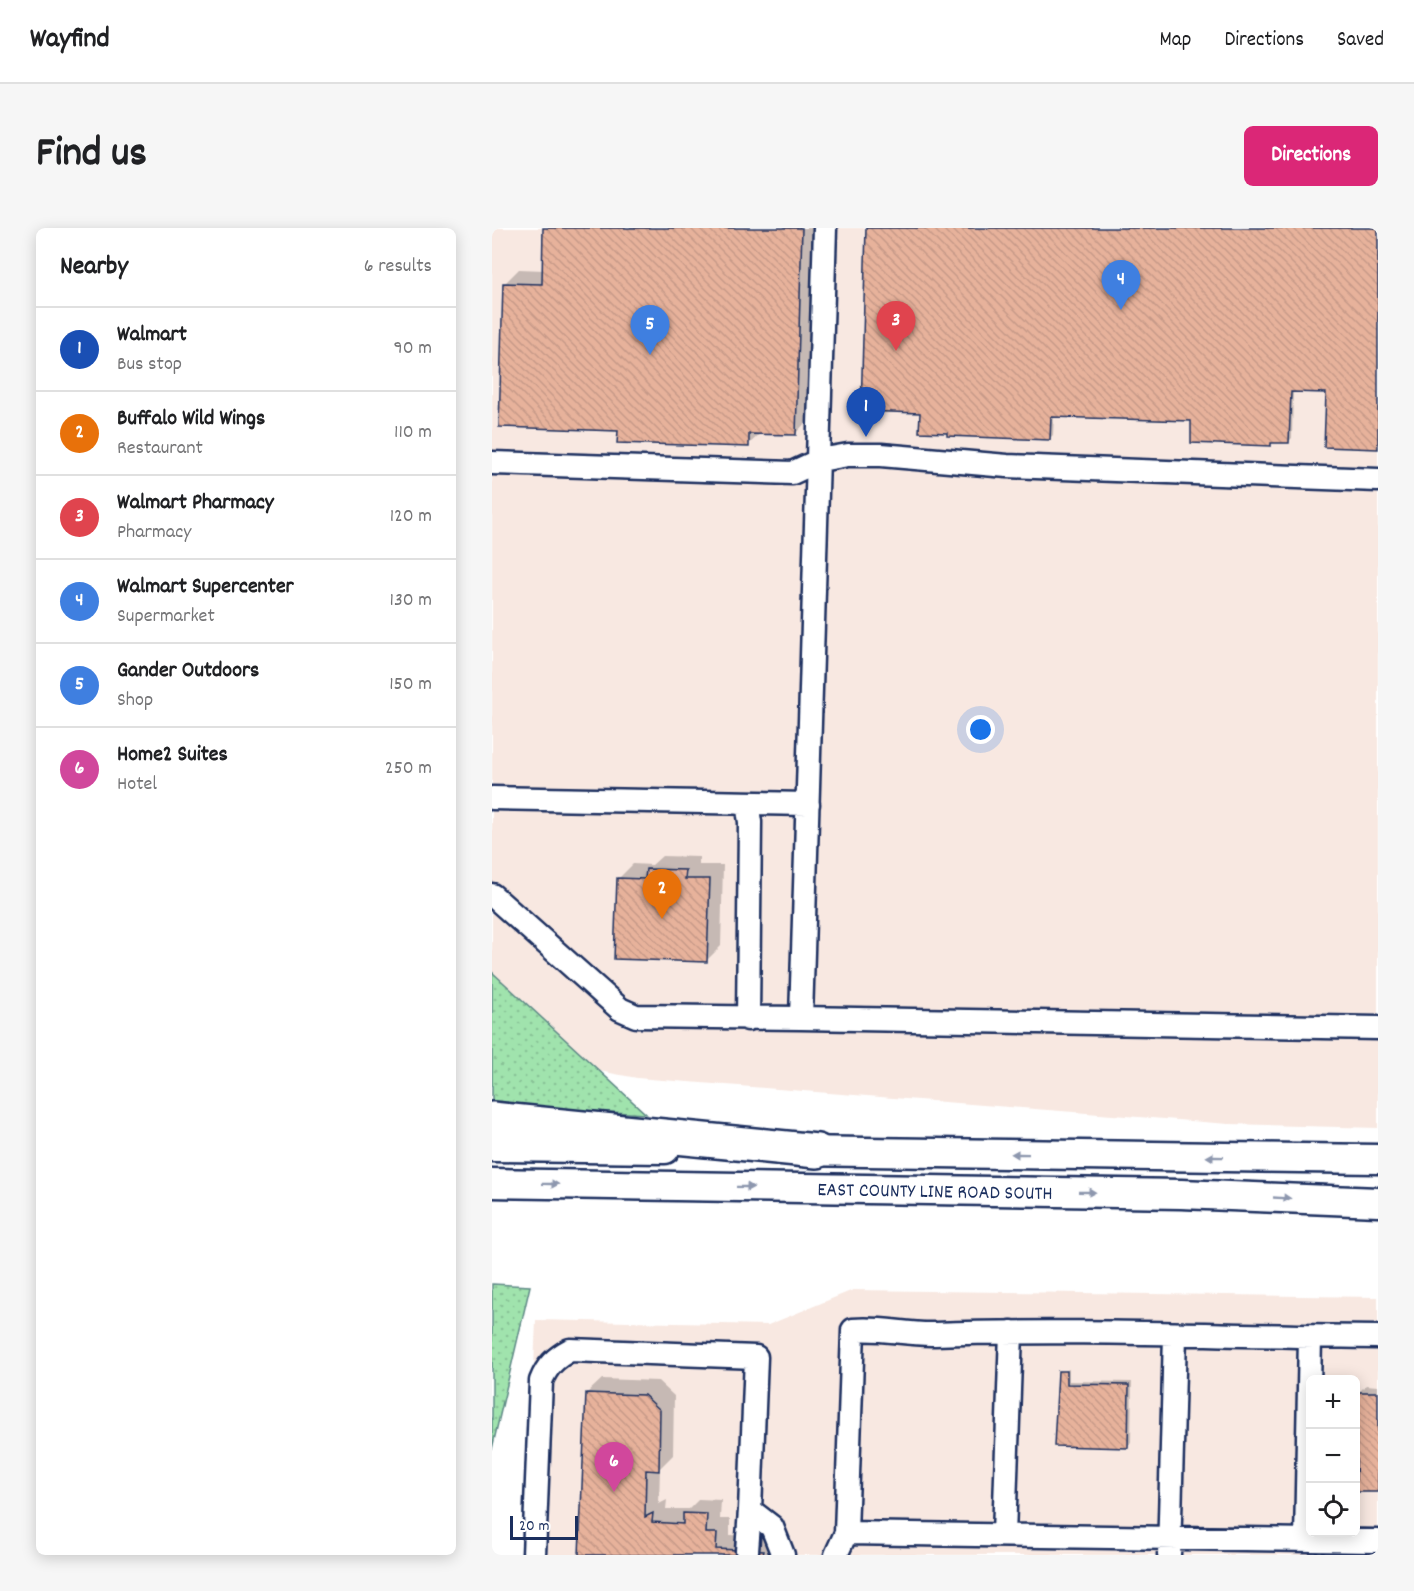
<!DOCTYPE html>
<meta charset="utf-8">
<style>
:root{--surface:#fff;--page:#f6f6f6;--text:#202124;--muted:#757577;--line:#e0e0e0;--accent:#db2777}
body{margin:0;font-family:Dekko,sans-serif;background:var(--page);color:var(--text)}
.controls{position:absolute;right:18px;bottom:18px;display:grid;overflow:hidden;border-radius:9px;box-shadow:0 3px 15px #0003}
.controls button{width:54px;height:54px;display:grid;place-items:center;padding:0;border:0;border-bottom:2px solid var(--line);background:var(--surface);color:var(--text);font:30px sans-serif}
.scale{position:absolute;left:18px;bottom:15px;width:68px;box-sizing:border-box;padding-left:6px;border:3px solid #1b2f5e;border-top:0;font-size:16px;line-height:21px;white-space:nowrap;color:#1b2f5e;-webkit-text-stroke:4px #fff;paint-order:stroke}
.you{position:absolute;left:489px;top:502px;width:21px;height:21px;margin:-15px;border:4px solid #fff;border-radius:50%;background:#1a73e8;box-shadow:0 0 0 9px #1a73e833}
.badge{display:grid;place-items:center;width:39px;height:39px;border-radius:50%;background:var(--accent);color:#fff;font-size:20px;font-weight:700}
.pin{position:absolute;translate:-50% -50px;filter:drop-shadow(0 2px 3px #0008)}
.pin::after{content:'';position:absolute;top:32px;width:21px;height:18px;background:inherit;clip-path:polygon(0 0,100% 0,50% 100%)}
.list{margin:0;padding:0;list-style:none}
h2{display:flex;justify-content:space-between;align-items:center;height:78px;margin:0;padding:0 24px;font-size:26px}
h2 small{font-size:20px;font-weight:400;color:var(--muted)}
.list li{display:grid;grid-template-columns:39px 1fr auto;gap:18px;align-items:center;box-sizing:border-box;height:84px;padding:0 24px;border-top:2px solid var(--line)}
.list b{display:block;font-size:22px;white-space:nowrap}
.list p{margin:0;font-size:20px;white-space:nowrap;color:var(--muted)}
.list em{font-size:20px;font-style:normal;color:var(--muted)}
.icon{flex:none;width:33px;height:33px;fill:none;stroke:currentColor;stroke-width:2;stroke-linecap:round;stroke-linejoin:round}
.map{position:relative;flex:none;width:886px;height:1327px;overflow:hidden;border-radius:9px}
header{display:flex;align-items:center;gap:36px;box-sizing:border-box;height:84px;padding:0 30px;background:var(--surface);border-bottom:2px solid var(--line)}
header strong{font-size:28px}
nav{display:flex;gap:33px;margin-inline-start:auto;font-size:21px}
.intro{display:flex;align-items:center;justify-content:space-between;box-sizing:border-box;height:144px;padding:0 36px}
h1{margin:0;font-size:42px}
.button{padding:15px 27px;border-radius:9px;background:var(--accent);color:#fff;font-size:21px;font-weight:700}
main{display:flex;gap:36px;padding:0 36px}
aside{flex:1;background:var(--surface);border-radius:9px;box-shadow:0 3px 15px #0003}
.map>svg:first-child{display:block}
</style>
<header>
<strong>Wayfind</strong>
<nav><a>Map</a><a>Directions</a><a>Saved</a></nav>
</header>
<div class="intro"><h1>Find us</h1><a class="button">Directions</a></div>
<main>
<aside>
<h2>Nearby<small>6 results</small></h2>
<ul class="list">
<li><span class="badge" style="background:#1a4fb4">1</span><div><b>Walmart</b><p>Bus stop</p></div><em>90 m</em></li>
<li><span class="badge" style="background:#e8710a">2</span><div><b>Buffalo Wild Wings</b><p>Restaurant</p></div><em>110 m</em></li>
<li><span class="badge" style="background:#e0444e">3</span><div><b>Walmart Pharmacy</b><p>Pharmacy</p></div><em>120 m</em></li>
<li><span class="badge" style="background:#3f7fe0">4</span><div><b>Walmart Supercenter</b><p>Supermarket</p></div><em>130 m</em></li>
<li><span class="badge" style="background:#3f7fe0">5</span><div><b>Gander Outdoors</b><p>Shop</p></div><em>150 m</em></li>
<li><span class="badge" style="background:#d1479c">6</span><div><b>Home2 Suites</b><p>Hotel</p></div><em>250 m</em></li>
</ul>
</aside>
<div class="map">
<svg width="886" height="1327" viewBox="0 0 886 1327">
<defs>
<pattern id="grass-dots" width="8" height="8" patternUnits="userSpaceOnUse" patternTransform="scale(1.5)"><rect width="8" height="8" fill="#a0e3ad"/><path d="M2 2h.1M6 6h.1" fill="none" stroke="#89c397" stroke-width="1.8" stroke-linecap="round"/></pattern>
<pattern id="building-back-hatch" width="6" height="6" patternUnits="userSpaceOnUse" patternTransform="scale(1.5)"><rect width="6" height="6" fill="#e7b29b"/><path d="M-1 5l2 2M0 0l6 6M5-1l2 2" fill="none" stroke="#c69988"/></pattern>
</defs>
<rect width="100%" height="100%" fill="#fff"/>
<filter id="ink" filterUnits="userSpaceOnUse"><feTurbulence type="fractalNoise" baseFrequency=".0167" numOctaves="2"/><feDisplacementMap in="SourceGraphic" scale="12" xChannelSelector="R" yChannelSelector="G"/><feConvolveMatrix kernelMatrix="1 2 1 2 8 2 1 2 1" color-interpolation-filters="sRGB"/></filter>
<g filter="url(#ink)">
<path fill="#f8e8e1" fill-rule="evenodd" d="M0,0h886v900l-149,-4 -592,-46 -145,-27z
M361,1062l525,7v258h-852l10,-235 232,5zM818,1152h46v152h-46z"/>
<path fill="url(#grass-dots)" stroke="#5e8986" stroke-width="1.5" d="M0,744l154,142 -106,-6 -48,-7z
M0,1056l38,2 -38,163z"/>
<path fill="#0003" d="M53,0h270l-6,191 -14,15 -34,-1 -13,12 -129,-16 -114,-146 14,-14 25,1z
M376,0h510v219l-51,-56h-34l-1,47 -3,3h-16l-3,3 -77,-24 -139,-4 -1,19 -3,3 -102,-6 -26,-21z
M170,628l37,1v8h24l-2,81 -14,14 -89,-81 15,-15 19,1z
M577,1141v12l63,1 -1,61 -3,3 -72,-1 3,-71z
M110,1151l56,2 16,15 -1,59 -13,13 -1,36 8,-4 -1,9h23l10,-10 22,1 -1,19h10v16l47,2 -3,18h-194l7,-162z
M874,1157l12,1v105l-20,-98z"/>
<path fill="url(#building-back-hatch)" stroke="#1b2f5e" stroke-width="1.5" d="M51,0h259l-6,207 -47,-1v13l-132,-4 1,-12 -119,-4 4,-144 39,1z
M374,0h512v221l-54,-2 2,-54 -35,-1 -2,51h-18v3l-80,-3v-22l-140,-4 -1,23 -103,-4v-3l-28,-1 1,-19 -59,-2z
M154,641l40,1 -1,9h25l-3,83 -93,-3 3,-81 28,1z
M566,1143h9v13l62,1 -1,63 -74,-2z
M865,1164h21v100h-22z
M94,1165l58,2 16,15 -1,61 -13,-1 -1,47 8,-4 -1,9 31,2v-11l24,1 -1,19h11l-1,16 48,2 -1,4h-184z"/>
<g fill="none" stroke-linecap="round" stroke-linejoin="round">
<g stroke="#1b2f5e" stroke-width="27">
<path id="minor" d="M333,0l-24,790 577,10
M0,235l300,10 28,-13 28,-5h33l126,11 371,14
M0,570l316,6
M255,575l3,19 -2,197
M0,667l128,114 16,7 165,2
M354,1305l532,8
M512,1307l7,-203
M814,1312l4,-203
M255,1323l3,-41
M42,1327l7,-174c6,-15 14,-23 29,-31l186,7 -6,153 22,17 11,28
M344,1327l10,-22 7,-203c29,-3 53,5 82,4 147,-5 295,2 443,3
M677,1327l6,-220"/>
</g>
<g stroke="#1b2f5e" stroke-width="33">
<path id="major" d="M0,919l173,2
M303,923l583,8
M0,955l689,11 197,8"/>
</g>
<g stroke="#1b2f5e" stroke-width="38">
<path id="highway" d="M0,891l325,32"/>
</g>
<use href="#minor" stroke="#fff" stroke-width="22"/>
<use href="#major" stroke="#fff" stroke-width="28"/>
<use href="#highway" stroke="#fff" stroke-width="33"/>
</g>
<defs><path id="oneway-solid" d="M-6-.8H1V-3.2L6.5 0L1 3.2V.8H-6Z" transform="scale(1.5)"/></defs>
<g fill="#8d97ae">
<use href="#oneway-solid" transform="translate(528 926) rotate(-179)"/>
<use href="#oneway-solid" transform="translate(723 929) rotate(-179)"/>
<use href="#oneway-solid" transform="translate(58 956) rotate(1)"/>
<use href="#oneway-solid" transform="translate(253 959) rotate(1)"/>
<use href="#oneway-solid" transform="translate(595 964) rotate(1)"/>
<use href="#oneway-solid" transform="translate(790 970) rotate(3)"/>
</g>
</g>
<g text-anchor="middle" stroke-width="4.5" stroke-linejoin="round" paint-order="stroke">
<g font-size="20" fill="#1b2f5e" stroke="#fff">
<text transform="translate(443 962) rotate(1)" y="7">EAST COUNTY LINE ROAD SOUTH</text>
</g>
</g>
</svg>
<div class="controls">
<button>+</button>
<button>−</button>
<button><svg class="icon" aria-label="locate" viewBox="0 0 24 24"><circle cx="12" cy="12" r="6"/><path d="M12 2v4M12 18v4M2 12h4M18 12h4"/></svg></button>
</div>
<div class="scale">20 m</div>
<div class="you"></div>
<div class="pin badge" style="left:374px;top:209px;background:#1a4fb4">1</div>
<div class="pin badge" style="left:170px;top:691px;background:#e8710a">2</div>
<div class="pin badge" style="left:404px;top:123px;background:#e0444e">3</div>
<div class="pin badge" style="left:629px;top:82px;background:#3f7fe0">4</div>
<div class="pin badge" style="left:158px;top:127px;background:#3f7fe0">5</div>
<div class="pin badge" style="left:122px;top:1264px;background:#d1479c">6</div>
</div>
</main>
